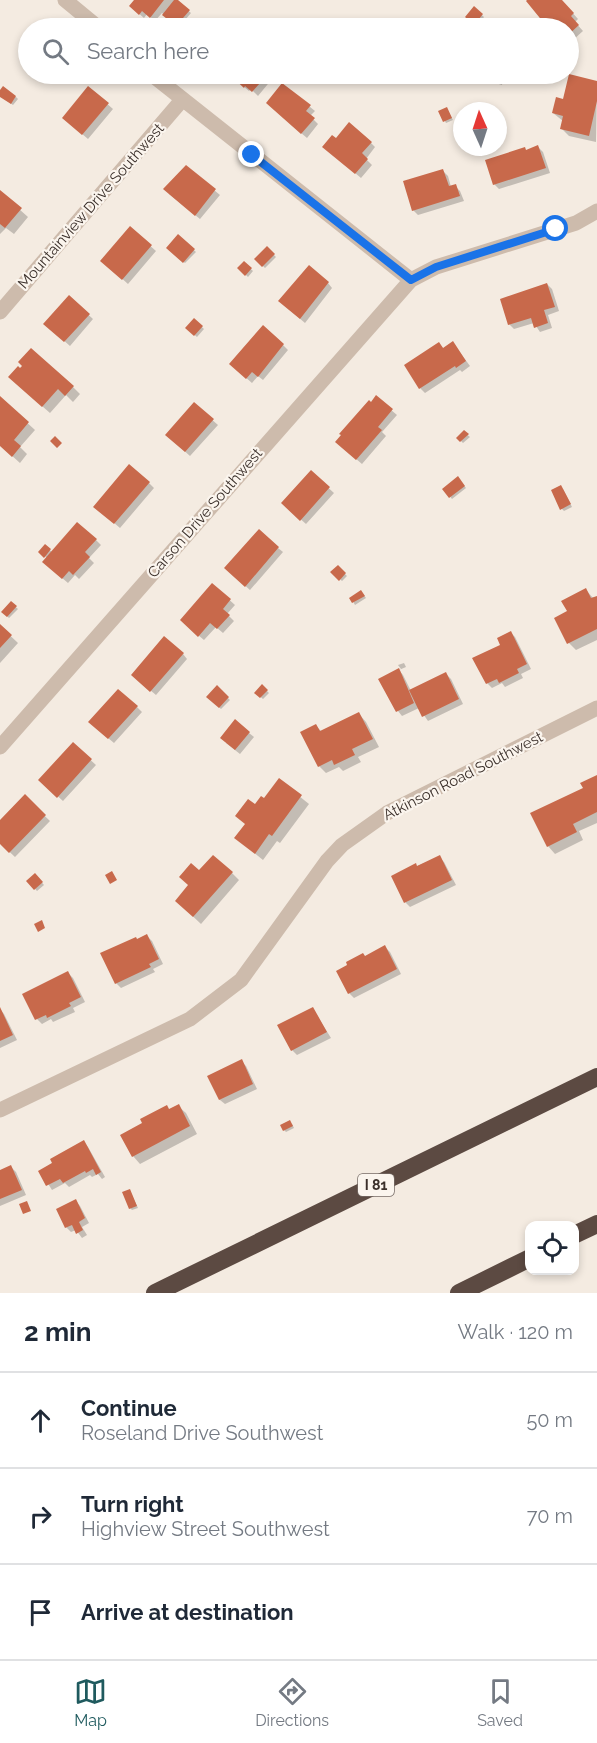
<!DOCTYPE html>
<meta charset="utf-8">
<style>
:root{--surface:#fff;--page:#f2f2f3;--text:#1f2937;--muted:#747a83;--line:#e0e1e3;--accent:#1f5a5e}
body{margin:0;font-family:Raleway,sans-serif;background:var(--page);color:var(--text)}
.controls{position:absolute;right:18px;bottom:18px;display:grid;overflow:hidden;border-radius:12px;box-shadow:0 3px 9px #0003}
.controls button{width:54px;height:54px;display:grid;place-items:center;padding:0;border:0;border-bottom:2px solid var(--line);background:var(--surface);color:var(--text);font:30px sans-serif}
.compass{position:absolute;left:453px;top:102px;width:54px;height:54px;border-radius:50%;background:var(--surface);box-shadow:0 3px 9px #0003;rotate:357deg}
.stop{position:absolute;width:18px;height:18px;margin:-14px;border:4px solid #1a73e8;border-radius:50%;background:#fff}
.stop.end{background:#1a73e8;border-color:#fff;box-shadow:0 2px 6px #0008}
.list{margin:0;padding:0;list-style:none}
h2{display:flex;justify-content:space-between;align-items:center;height:78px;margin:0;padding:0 24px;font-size:26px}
h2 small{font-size:20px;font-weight:400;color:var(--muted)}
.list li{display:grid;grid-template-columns:39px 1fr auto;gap:18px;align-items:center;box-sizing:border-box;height:96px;padding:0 24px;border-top:2px solid var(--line)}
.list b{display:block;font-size:22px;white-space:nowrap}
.list p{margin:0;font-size:20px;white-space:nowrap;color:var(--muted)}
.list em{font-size:20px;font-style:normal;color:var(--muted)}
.icon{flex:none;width:33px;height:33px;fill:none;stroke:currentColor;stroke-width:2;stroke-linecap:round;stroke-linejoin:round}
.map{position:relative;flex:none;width:597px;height:1293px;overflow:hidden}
.search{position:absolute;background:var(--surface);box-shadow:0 3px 9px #0003;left:18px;right:18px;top:18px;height:66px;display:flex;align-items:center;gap:15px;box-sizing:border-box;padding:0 21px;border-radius:33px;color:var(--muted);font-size:22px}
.sheet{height:366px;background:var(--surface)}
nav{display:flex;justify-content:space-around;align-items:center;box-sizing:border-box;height:84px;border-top:2px solid var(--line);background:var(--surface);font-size:16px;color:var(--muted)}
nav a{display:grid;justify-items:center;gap:3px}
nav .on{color:var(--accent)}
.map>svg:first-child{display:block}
</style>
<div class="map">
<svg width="597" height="1293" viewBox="0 0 597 1293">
<rect width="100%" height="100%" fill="#f4ebe1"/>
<path fill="#0003" d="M136,0h40l15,13 -12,14 -17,-14 -7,8 -8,-7 -3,4 -8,-7z
M529,0h32l17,19 -3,3 8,9 -10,9 -5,-4v-8h-18l-22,-26z
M474,8l10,9 -7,9 -10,-9z
M229,74h38l5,5 -14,17 -7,-7 -2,2z
M493,74h11l-2,11 -10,-3z
M597,82l-1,60 -27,-6 -8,-8 2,-7 -10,-8 12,-12z
M283,85l32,26 -5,5 8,8 -11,14 -13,-11z
M89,88l24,21 -25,30 -20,-17z
M0,93l16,4 2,2 -5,6 -13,-9z
M447,109l6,11 -7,3 -6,-11z
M336,140l35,3 4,4 -9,12 6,6 -11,13 -32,-27z
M538,147l5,5 7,21 -51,16 -5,-5 33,-33z
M186,167l34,28 -20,24 -31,-25z
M443,171l5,5 3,11 4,-1 5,5 4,10 -46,14 -5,-5z
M0,192l28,25 -14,17 -8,-6 -6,6z
M130,228l26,23 -28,33 -21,-19z
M178,236l18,16 -11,11 -17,-15z
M267,248l9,9 -11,11 -9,-9z
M244,263l9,8 -5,6 -9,-9z
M328,283l4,5 -27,35 -20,-17z
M547,284l5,5 7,22 -11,4 4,13 -12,4 -6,-9 -20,6 -5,-5z
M69,297l24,22 -23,27 -25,-22z
M194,320l10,9 -7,8 -10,-9z
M453,343l17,23 -8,6 -2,-2 -35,23 -5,-5 19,-44 5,5z
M283,345l5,5 -25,30 -5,-4 -6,7 -16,-14z
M18,385l55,2 7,7 -7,8 -7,-7 -16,18z
M0,398l35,32 -15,17 7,7 -7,9 -20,-18z
M377,398l20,17 -15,17 4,4 -24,28 -20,-17z
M194,404l24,21 -28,31 -18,-16z
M464,432l6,5 -7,6 -5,-5z
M311,472l23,21 -28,31 -18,-16z
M458,478l8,10 -14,11 -8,-10z
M149,483l5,5 -34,40 -20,-17z
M563,489l9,18 -8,4 -2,-2z
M96,540l5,5 -12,13 5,5 -15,16 -4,-4 -7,8 -20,-17 -1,-8 -7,-6 5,-6 7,6z
M278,548l5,4 -33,38 -19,-17z
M338,567l9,9 -5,5 -9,-9z
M213,585l22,20 -8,9 7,7 -11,12 -7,-6 -12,13 -18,-15z
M586,590l7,8 4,-1v43l-21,10 -7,-7v-31z
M363,594l3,4 -11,7 -4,-7z
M11,603l7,6 -9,9 -6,-6z
M0,626l18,17 -18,20z
M511,633l4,4 16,32 -10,5 2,4 -18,9 -3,-4 -10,5 -5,-5 15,-38z
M183,654l4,5 -31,36 -18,-15z
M404,663l2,4 -7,3 4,5 8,16 35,-17 5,5 12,25 -35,17 -9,-13 -17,8 -4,-5 -18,-32 21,-10 -3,-4z
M262,686l7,7 -6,6 -7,-6z
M217,687l13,13 -9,9 -13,-12z
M137,707l5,5 -28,31 -19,-16z
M359,714l7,8 13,25 -21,10 3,5 -18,9 -4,-4 -13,6 -7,-7 -3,-40 6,6z
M249,733l5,4 -14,17 -14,-11z
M73,744l23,21 -33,36 -23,-21z
M597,776v47l-18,8 4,9 -28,14 -7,-8 37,-58z
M279,780l30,24 -29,39 -3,-2 -14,19 -27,-22 10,-13 10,-19 9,-6z
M25,797l25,24 -35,36 -15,-14v-21z
M439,857l5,5 12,23 -46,22 -4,-4 -13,-27z
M200,872l32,1 7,7 -38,44 -17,-16z
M35,875l9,10 -7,6 -9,-10z
M147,936l5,5 11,23 -10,5 2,3 -34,16 -5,-5 22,-43z
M385,947l5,5 11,22 -47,24 -5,-5z
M68,973l5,5 12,24 -12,6 2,4 -22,10 -2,-3 -9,5 -5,-5z
M0,1009l4,5 13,26 -17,8z
M313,1009l18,29 -34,17 -5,-5z
M241,1061l5,5 11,23 -32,15 -5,-4 -11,-24z
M178,1106l8,7 11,21 -57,30 -7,-8 37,-46z
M292,1124l2,4 -8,4 -2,-2z
M84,1142l4,5 17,30 -3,2 -4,-5 -6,3 -2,-2 -21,12 -4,-4 -13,7 -12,-19z
M11,1167l5,5 10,23 -26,11v-35z
M130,1191l8,17 -6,2 -2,-2z
M76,1201l4,5 9,17 -7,4 5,8 -5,3 -6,-8 -5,2 -5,-5z"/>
<path fill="#c8694b" d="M134,0h30l-14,18 -8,-7 -3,4 -10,-9z
M174,0h4l12,10 -14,16 -14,-11z
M527,0h35l12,13 -3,3 8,9 -11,10v-7h-20l-22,-27z
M474,6l9,8 -9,11 -9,-8z
M379,20l10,8h-17z
M229,74h39l-16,18 -7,-6 -1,2z
M492,74h10l-1,10 -11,-2z
M569,74l28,7v20l-8,35 -29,-7 3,-13 -11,-3 4,-16 7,2z
M282,83l29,22 -5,6 9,7 -14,16 -35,-31z
M3,86l13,10 -5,8 -11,-7v-7z
M88,86l21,17 -27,32 -20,-17z
M447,107l5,11 -9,4 -5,-11z
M349,122l23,20 -10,11 6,6 -13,15 -33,-27 10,-12 4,3z
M538,145l8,23 -53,17 -8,-25 40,-13 1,3z
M186,165l30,24 -21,27 -32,-27z
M443,169l6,17 7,-2 4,12 -48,15 -9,-30z
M0,190l22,18 -17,20 -5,-4z
M130,226l22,19 -30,35 -22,-19z
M178,234l17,15 -12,14 -17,-15z
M267,246l8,8 -13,13 -8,-8z
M244,261l8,7 -7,8 -8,-8z
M309,265l20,17 -29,37 -22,-18z
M547,283l8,24 -11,3 4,13 -14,5 -3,-10 -23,7 -8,-26z
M69,295l21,19 -26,28 -21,-18z
M194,318l9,8 -9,10 -9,-8z
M263,325l21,19 -26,33 -6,-5 -6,7 -17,-15z
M453,341l13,20 -10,7 -1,-2 -36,23 -15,-24 35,-23 4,6z
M31,348l43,38 -9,10 -7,-7 -16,18 -34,-30 10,-11 2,2 2,-2 -4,-4z
M376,395l17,14 -15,18 4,3 -26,30 -21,-18 6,-7 -2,-1 30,-34 2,2z
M0,396l29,26 -15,18 7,6 -9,11 -12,-11z
M194,402l20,17 -29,33 -20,-17z
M464,430l5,4 -9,8 -4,-4z
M55,436l7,7 -5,5 -7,-7z
M129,464l21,18 -36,42 -21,-17z
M311,470l19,17 -30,34 -19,-18z
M458,476l7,10 -16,12 -7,-9z
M561,485l10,19 -11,6 -9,-20z
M77,522l20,17 -12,13 5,5 -17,18 -4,-4 -7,8 -20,-17z
M259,529l20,18 -34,40 -21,-19z
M45,544l6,5 -7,9 -6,-6z
M338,565l8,8 -7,8 -9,-9z
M212,583l19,16 -8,10 7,6 -13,14 -7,-6 -12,14 -18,-17z
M586,588l5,10 6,-2v33l-30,15 -13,-26 13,-7 -6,-10z
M361,590l4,6 -13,7 -3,-5z
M11,601l6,5 -10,11 -6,-5z
M0,624l12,11 -12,13z
M511,631l16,33 -10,5 2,4 -20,10 -2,-4 -11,5 -14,-26 28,-13 -3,-7z
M164,636l20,17 -34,39 -19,-17z
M399,668l15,35 -18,9 -18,-33z
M446,672l13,27 -37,18 -13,-27z
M262,684l6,6 -8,8 -6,-5z
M217,685l12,12 -10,11 -13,-11z
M118,689l20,17 -30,33 -20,-17z
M359,712l14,27 -21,10 3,6 -21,10 -2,-5 -14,7 -18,-35 16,-8 4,7z
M235,719l15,13 -15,18 -15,-12z
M73,742l19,17 -35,39 -19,-18z
M597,775v37l-24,12 4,8 -30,15 -17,-34 53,-25 -3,-5z
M279,778l23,17 -30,41 -3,-2 -14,20 -21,-16 11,-14 -10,-8 13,-17 7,5 6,-8 3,2z
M25,794l21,21 -37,38 -9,-9v-24z
M213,855l20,17 -40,45 -18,-16 13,-16 -9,-8 12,-14 8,7z
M440,855l12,25 -48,23 -13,-27 25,-13 1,3z
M112,871l5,9 -7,4 -5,-9z
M35,873l8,9 -9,8 -8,-9z
M42,920l3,8 -7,4 -4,-8z
M147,934l12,25 -10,5 2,3 -36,17 -15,-31 36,-16 1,2z
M385,945l12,24 -49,25 -12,-23 11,-6 -1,-3 17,-9 2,3z
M68,971l13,26 -12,6 2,3 -24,12 -1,-3 -11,5 -13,-26z
M0,1007l13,28 -13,6z
M313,1007l14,25 -36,19 -14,-26z
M242,1059l11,25 -34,16 -12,-24z
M179,1104l11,22 -58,31 -12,-22 22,-12 -2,-4 27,-14 2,4z
M290,1120l3,6 -10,5 -3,-6z
M84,1140l17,32 -5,3 -3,-6 -7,4 -1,-2 -22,12 -3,-4 -14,7 -8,-15 14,-8 -2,-4z
M11,1165l11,25 -22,9v-29z
M130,1189l7,17 -8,3 -7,-17z
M76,1199l9,19 -6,4 4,8 -7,4 -4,-9 -7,3 -9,-19z
M27,1201l4,10 -8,3 -4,-10z"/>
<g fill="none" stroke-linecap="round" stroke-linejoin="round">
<path stroke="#cdbbac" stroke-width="15" d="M65,0l34,28
M151,74l260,206
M0,312l182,-212
M0,747l411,-467 25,-13 140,-44 21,-12
M0,1110l190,-91 51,-39 86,-119 15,-16 45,-32 210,-105"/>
<path stroke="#5c4a42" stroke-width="18" d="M574,1235l23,-11
M155,1293l442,-216
M459,1293l71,-35"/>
</g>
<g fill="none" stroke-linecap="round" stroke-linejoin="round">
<path stroke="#1a73e8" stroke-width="8" d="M252,155l159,125 25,-13 120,-38"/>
</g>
<g text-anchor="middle" stroke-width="4.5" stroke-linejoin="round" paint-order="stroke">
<rect fill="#fbf5ee" stroke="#756b66" stroke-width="1.5" x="358" y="1174" width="36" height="22" rx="4.5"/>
<g font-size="14" font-weight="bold" fill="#3b302b">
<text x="376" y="1190">I 81</text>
</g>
<g font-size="15" fill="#3b302b" stroke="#fbf5ee">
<text transform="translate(91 206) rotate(-49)" y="5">Mountainview Drive Southwest</text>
<text transform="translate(205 513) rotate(-49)" y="5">Carson Drive Southwest</text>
<text transform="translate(463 776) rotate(-27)" y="5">Atkinson Road Southwest</text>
</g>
</g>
</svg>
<div class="controls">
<button><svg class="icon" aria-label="locate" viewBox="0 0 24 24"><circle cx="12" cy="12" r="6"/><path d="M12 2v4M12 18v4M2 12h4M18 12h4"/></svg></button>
</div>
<svg class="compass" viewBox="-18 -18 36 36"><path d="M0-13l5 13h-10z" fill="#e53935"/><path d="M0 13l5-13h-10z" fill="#747a83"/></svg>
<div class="stop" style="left:556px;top:229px"></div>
<div class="stop end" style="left:252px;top:155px"></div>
<div class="search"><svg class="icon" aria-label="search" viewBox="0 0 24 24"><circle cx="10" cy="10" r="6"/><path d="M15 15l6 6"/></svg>Search here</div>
</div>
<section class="sheet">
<h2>2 min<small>Walk · 120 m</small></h2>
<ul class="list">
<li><svg class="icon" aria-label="ahead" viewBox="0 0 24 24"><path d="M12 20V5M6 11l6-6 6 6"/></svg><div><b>Continue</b><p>Roseland Drive Southwest</p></div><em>50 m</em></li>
<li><svg class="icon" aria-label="right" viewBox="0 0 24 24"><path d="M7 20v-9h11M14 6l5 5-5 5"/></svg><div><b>Turn right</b><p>Highview Street Southwest</p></div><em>70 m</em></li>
<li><svg class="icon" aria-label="arrive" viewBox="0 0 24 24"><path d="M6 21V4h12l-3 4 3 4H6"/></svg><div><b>Arrive at destination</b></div></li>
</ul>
</section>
<nav>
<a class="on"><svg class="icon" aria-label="map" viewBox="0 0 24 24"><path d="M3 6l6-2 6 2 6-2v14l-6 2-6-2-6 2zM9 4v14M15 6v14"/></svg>Map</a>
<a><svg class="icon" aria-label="directions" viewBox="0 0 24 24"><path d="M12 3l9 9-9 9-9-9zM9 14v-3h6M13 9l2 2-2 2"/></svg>Directions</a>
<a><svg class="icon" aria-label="saved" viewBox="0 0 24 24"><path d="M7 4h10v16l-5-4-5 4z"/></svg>Saved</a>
</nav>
